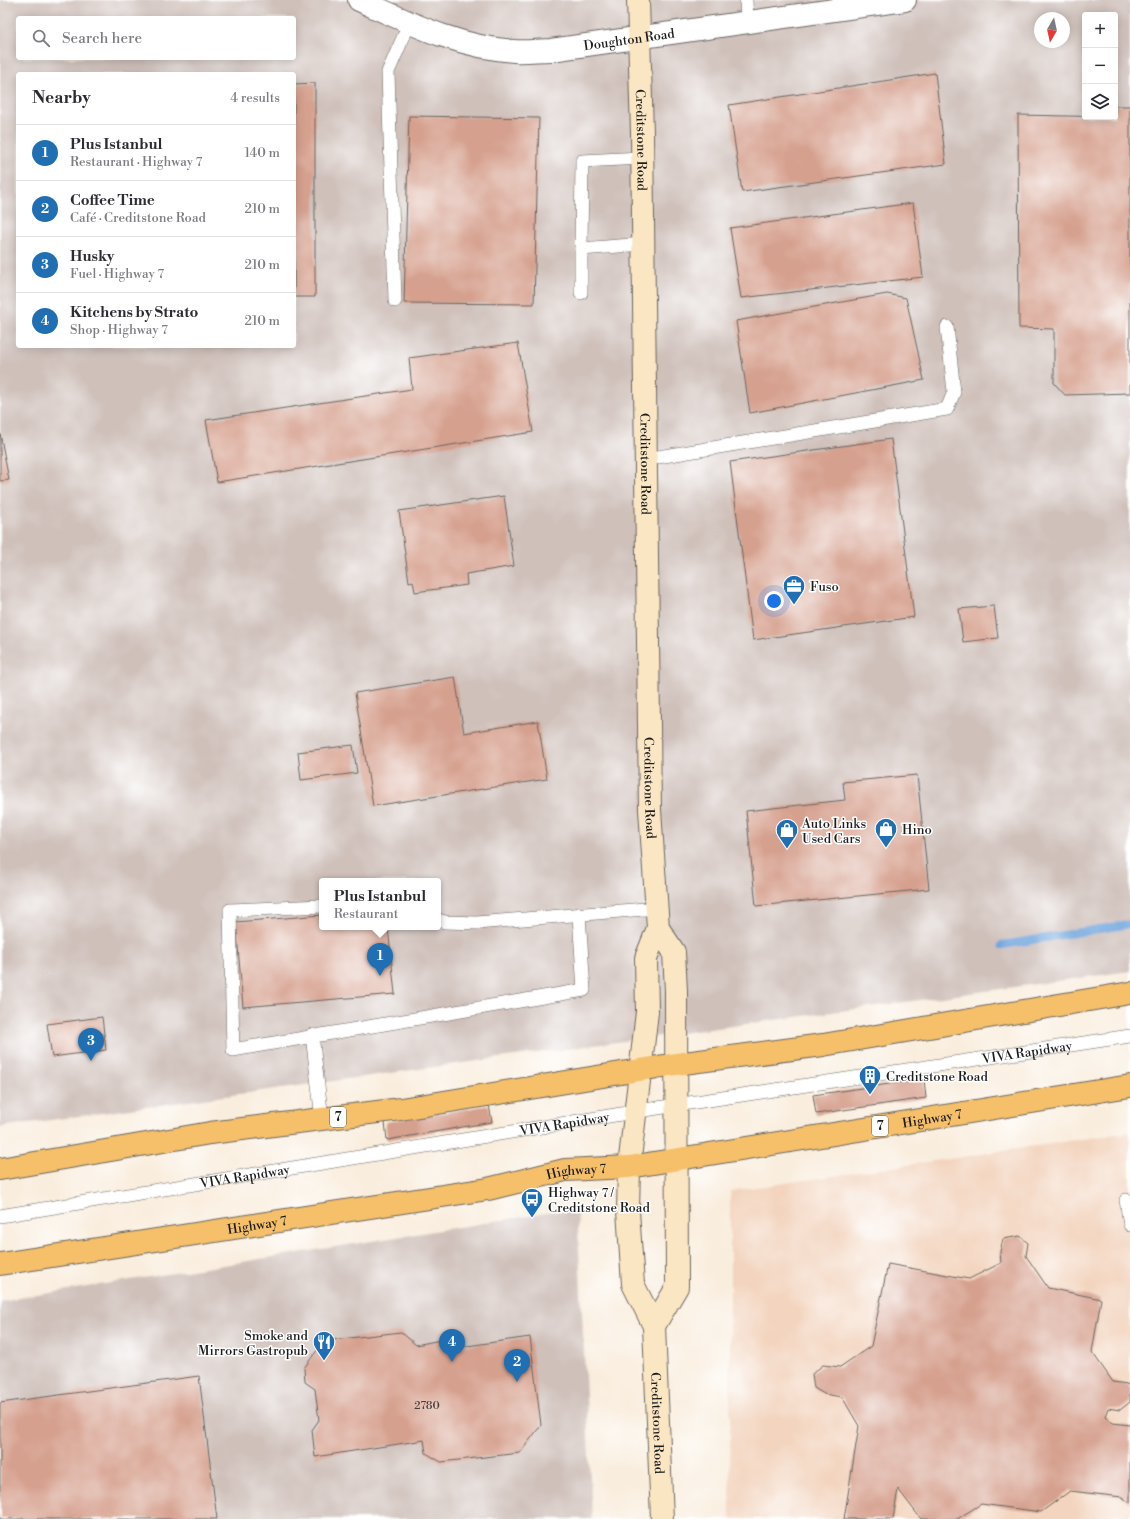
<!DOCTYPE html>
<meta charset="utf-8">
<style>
:root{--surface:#fff;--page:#f2f2f3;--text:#2b2b33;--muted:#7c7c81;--line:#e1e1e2;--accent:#1f6fb2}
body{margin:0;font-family:"Libre Bodoni",serif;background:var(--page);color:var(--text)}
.controls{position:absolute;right:12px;top:12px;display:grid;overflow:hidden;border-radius:4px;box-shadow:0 2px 10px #0003}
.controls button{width:36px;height:36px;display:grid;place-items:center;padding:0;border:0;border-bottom:1px solid var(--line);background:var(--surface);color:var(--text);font:20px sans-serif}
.compass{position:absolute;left:1034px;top:12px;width:36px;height:36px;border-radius:50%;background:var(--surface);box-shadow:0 2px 10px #0003;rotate:189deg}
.you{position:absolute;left:774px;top:601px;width:14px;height:14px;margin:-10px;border:3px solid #fff;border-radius:50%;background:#1a73e8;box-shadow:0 0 0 6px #1a73e833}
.badge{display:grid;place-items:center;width:26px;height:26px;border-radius:50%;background:var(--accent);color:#fff;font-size:13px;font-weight:700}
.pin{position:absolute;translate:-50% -33px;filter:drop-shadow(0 1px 2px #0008)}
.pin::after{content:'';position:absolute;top:21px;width:14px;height:12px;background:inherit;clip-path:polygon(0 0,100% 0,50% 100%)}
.popup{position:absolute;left:319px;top:878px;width:122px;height:52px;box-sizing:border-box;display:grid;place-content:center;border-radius:4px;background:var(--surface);filter:drop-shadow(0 1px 3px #0005);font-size:13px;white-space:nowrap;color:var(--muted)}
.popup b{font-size:15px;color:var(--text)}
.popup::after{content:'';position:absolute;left:50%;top:100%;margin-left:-8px;border:8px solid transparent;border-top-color:var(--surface)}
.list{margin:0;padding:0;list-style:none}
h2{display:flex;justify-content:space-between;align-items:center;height:52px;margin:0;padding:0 16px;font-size:17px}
h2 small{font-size:13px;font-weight:400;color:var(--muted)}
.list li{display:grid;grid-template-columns:26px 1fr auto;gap:12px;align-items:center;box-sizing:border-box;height:56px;padding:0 16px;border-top:1px solid var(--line)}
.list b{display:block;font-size:15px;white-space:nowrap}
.list p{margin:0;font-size:13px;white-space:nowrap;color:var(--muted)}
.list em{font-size:13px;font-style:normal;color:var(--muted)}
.icon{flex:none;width:22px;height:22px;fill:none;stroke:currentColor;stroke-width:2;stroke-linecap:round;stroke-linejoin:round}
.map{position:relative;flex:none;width:1130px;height:1519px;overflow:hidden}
.search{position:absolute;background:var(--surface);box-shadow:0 2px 10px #0003;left:16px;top:16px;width:280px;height:44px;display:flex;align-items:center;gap:10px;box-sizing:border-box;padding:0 14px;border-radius:4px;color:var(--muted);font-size:15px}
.panel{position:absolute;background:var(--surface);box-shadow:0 2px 10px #0003;left:16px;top:72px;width:280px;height:276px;border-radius:4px}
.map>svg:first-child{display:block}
</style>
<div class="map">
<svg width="1130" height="1519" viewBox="0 0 1130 1519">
<rect width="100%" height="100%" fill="#fff"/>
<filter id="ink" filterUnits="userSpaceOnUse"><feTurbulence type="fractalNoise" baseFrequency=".025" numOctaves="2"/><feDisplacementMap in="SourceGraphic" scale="8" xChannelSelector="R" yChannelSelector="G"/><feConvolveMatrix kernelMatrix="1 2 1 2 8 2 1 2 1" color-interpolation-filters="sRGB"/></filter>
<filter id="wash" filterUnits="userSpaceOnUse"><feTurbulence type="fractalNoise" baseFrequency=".012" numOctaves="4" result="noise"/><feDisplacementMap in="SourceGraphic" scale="16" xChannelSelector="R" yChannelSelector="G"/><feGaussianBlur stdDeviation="0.9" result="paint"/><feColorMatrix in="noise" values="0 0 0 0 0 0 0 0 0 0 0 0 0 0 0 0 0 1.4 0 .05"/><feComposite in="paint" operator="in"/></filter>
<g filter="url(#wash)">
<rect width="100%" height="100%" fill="#f9eddd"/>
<path fill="#f3d4be" d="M1130,1132v387h-400v-328z"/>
<path fill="#cfc0ba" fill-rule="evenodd" d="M0,0h1130v971l-1130,156zM1085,15h30v102h-30zM18,18h276v40h-276zM1040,18h24v24h-24zM18,74h276v272h-276zM322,881h116v46h-116z
M577,1208l15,311h-592v-218z"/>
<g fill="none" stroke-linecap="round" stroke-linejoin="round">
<path stroke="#6ea5dd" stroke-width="8" d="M1002,945l128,-21"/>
</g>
<g id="blocks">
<path fill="#d6a08e" d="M935,73l11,91 -204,28 -13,-87z
M315,83v214h-21v-213z
M1115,106h15v287l-65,2 -11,-12v-54l-35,-1 -1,-213 97,2z
M409,116l130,2 -5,186 -130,-1z
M913,203l10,74 -182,21 -11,-70z
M887,294l19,4 18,82 -174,33 -14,-92z
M518,343l15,89 -316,50 -11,-62 206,-31 -3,-31z
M0,433l9,47 -9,1z
M891,439l23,178 -161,23 -23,-178z
M504,496l10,70 -48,8 1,11 -52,7 -2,-11 -4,1 -10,-71z
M994,606l4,32 -35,4 -4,-33z
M455,677l9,56 74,-12 9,58 -174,27 -18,-113z
M353,745l4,28 -56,7 -3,-28z
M917,775l12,114 -173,17 -10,-95 99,-11 -2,-18z
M322,915v12h66l7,67 -152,13 -7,-85z
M102,1017l4,33 -54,7 -5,-33z
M924,1079l2,19 -110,16 -3,-19z
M489,1105l3,17 -105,18 -2,-18z
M1020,1236l8,7 -2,13 22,32 53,11 -9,53 21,30 14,2 3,3v15l-10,8 -12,-2 -3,8 8,7 17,2v78l-8,-6 -52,-6 -29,21 -60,-8 -24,15h-36l-23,-30 -5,30h-49l15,-93 -17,-29 -18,-3 -10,-6 -2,-14 11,-9 17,2 31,-21 17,-82 81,15 32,-16 -1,-11 3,-13z
M401,1332l15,13 29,-6 1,10 84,-12 11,88 -21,28 -79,9 -15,-9 -2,-13 -109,17 -3,-27 7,-10 -4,-31 -10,-7 -1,-14 20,-27z
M199,1376l18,143h-217v-116z"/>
</g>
</g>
<g filter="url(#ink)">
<use href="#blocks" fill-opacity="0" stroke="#696560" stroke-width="1"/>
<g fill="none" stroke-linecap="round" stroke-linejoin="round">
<g stroke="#696560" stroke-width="14">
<g id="lane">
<path d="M746,0l1,23"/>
<path d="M642,158l-60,3 -1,88 63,-5"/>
<path d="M581,249v44"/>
<path d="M395,301l-7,-229 21,-48"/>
<path d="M646,459l301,-50 7,-17 -7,-65"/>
<path d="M322,906l-92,4 3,140 351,-60 -5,-75"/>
<path d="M438,920l7,2 32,1 180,-15"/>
<path d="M312,1035l10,84"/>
<path d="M1126,1200l4,25"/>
<path id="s1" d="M0,1216l676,-111 454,-69"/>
</g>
</g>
<g stroke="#696560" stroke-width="24">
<g id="street">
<path id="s2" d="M359,0c51,23 98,47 155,51 12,1 25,-1 37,-1l354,-50"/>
</g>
</g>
<g stroke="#696560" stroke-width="24">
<g id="secondary">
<path id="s3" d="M638,0l4,133 8,677 8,118 -12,30 1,54 -18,155 -1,44 5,73 21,42 8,193"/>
<path d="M654,1326l23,-39 -1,-296 -2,-39 -16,-24"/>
</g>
</g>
<g stroke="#696560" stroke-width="24">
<g id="primary">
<path d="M0,1169l210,-36 191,-24 275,-45 147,-19 307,-52"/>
<path id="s4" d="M0,1264l488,-75 77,-19 64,-3 501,-81"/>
</g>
</g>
<use href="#lane" stroke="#fff" stroke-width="13"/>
<use href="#street" stroke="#fff" stroke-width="22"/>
<use href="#secondary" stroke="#fbe6c4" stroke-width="22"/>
<use href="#primary" stroke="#f6c06b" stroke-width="22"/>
</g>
</g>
<defs>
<g id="office-pin" transform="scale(1.15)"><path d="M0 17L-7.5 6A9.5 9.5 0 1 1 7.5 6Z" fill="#1f6fb2" stroke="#fff"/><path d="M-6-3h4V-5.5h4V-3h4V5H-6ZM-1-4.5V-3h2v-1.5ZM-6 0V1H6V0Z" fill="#fff"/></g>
<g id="shop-pin" transform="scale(1.15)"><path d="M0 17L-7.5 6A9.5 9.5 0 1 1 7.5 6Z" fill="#1f6fb2" stroke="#fff"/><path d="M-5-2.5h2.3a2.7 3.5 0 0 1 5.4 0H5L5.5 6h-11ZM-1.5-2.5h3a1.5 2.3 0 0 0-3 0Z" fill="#fff"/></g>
<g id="building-pin" transform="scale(1.15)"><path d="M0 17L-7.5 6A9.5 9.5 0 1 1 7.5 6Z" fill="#1f6fb2" stroke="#fff"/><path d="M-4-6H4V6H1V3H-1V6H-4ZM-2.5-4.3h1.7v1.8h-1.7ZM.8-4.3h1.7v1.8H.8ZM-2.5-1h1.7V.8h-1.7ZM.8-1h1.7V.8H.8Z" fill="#fff"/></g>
<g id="bus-pin" transform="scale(1.15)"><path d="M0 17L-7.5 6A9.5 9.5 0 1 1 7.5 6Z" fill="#1f6fb2" stroke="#fff"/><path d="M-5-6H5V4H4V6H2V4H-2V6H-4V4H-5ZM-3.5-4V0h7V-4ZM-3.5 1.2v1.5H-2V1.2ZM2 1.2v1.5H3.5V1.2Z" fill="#fff"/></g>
<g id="restaurant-pin" transform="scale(1.15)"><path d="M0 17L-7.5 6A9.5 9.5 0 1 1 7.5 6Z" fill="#1f6fb2" stroke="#fff"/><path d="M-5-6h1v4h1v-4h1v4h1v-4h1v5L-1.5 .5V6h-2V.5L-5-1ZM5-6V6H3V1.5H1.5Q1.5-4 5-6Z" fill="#fff"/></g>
</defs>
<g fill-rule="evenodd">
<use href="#office-pin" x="794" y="586"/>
<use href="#shop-pin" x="886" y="829"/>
<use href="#shop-pin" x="787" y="830"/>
<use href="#building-pin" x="870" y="1076"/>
<use href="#bus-pin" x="532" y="1199"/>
<use href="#restaurant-pin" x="324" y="1342"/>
</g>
<g text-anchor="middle" stroke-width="3" stroke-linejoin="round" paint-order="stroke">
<g font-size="11" fill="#4a3d38">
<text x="427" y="1409">2780</text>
</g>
<g fill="#fff" stroke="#606060" stroke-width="1">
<rect x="330" y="1107" width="16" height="20" rx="3"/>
<rect x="872" y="1116" width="16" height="20" rx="3"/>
</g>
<g font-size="12" font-weight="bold" fill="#1c1c1c">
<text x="338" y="1121">7</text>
<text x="880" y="1130">7</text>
</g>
<g font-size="13" fill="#1c1c1c" stroke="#fff">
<text dy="5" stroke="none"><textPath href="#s2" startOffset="280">Doughton Road</textPath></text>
<text dy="5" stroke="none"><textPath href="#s3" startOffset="140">Creditstone Road</textPath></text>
<text dy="5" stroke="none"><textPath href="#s3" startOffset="464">Creditstone Road</textPath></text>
<text dy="5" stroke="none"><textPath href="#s3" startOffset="788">Creditstone Road</textPath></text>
<text dy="5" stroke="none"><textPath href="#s1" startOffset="1040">VIVA Rapidway</textPath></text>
<text dy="5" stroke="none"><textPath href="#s4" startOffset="944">Highway 7</textPath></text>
<text dy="5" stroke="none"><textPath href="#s1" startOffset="572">VIVA Rapidway</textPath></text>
<text dy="5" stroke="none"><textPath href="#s4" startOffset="584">Highway 7</textPath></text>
<text dy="5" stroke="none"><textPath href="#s1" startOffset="248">VIVA Rapidway</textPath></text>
<text dy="5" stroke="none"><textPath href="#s4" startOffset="260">Highway 7</textPath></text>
<text dy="5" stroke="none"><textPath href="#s3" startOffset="1432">Creditstone Road</textPath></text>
</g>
<g font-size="13" fill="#1c1c1c" stroke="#fff" text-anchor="start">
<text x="810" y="591">Fuso</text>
<text x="802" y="828">Auto Links<tspan x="802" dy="15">Used Cars</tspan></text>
<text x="902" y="834">Hino</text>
<text x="886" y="1081">Creditstone Road</text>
<text x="548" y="1197">Highway 7 /<tspan x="548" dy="15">Creditstone Road</tspan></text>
<text x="308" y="1340" text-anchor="end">Smoke and<tspan x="308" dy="15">Mirrors Gastropub</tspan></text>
</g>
</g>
</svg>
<div class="controls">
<button>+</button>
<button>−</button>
<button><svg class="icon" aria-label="layers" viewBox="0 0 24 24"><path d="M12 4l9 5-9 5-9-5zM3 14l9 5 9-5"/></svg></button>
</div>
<svg class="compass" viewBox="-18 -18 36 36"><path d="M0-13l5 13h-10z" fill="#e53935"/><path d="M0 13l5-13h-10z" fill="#7c7c81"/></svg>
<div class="you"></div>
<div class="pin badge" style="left:380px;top:976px">1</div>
<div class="popup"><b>Plus Istanbul</b>Restaurant</div>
<div class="pin badge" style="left:517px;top:1382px">2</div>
<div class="pin badge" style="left:91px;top:1061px">3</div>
<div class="pin badge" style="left:452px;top:1362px">4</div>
<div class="search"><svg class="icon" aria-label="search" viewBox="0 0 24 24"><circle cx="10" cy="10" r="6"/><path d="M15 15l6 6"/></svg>Search here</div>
<section class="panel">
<h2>Nearby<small>4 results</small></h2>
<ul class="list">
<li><span class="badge">1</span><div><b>Plus Istanbul</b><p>Restaurant · Highway 7</p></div><em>140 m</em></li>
<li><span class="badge">2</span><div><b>Coffee Time</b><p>Café · Creditstone Road</p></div><em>210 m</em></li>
<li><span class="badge">3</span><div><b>Husky</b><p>Fuel · Highway 7</p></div><em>210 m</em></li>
<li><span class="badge">4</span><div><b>Kitchens by Strato</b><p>Shop · Highway 7</p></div><em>210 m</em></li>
</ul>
</section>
</div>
